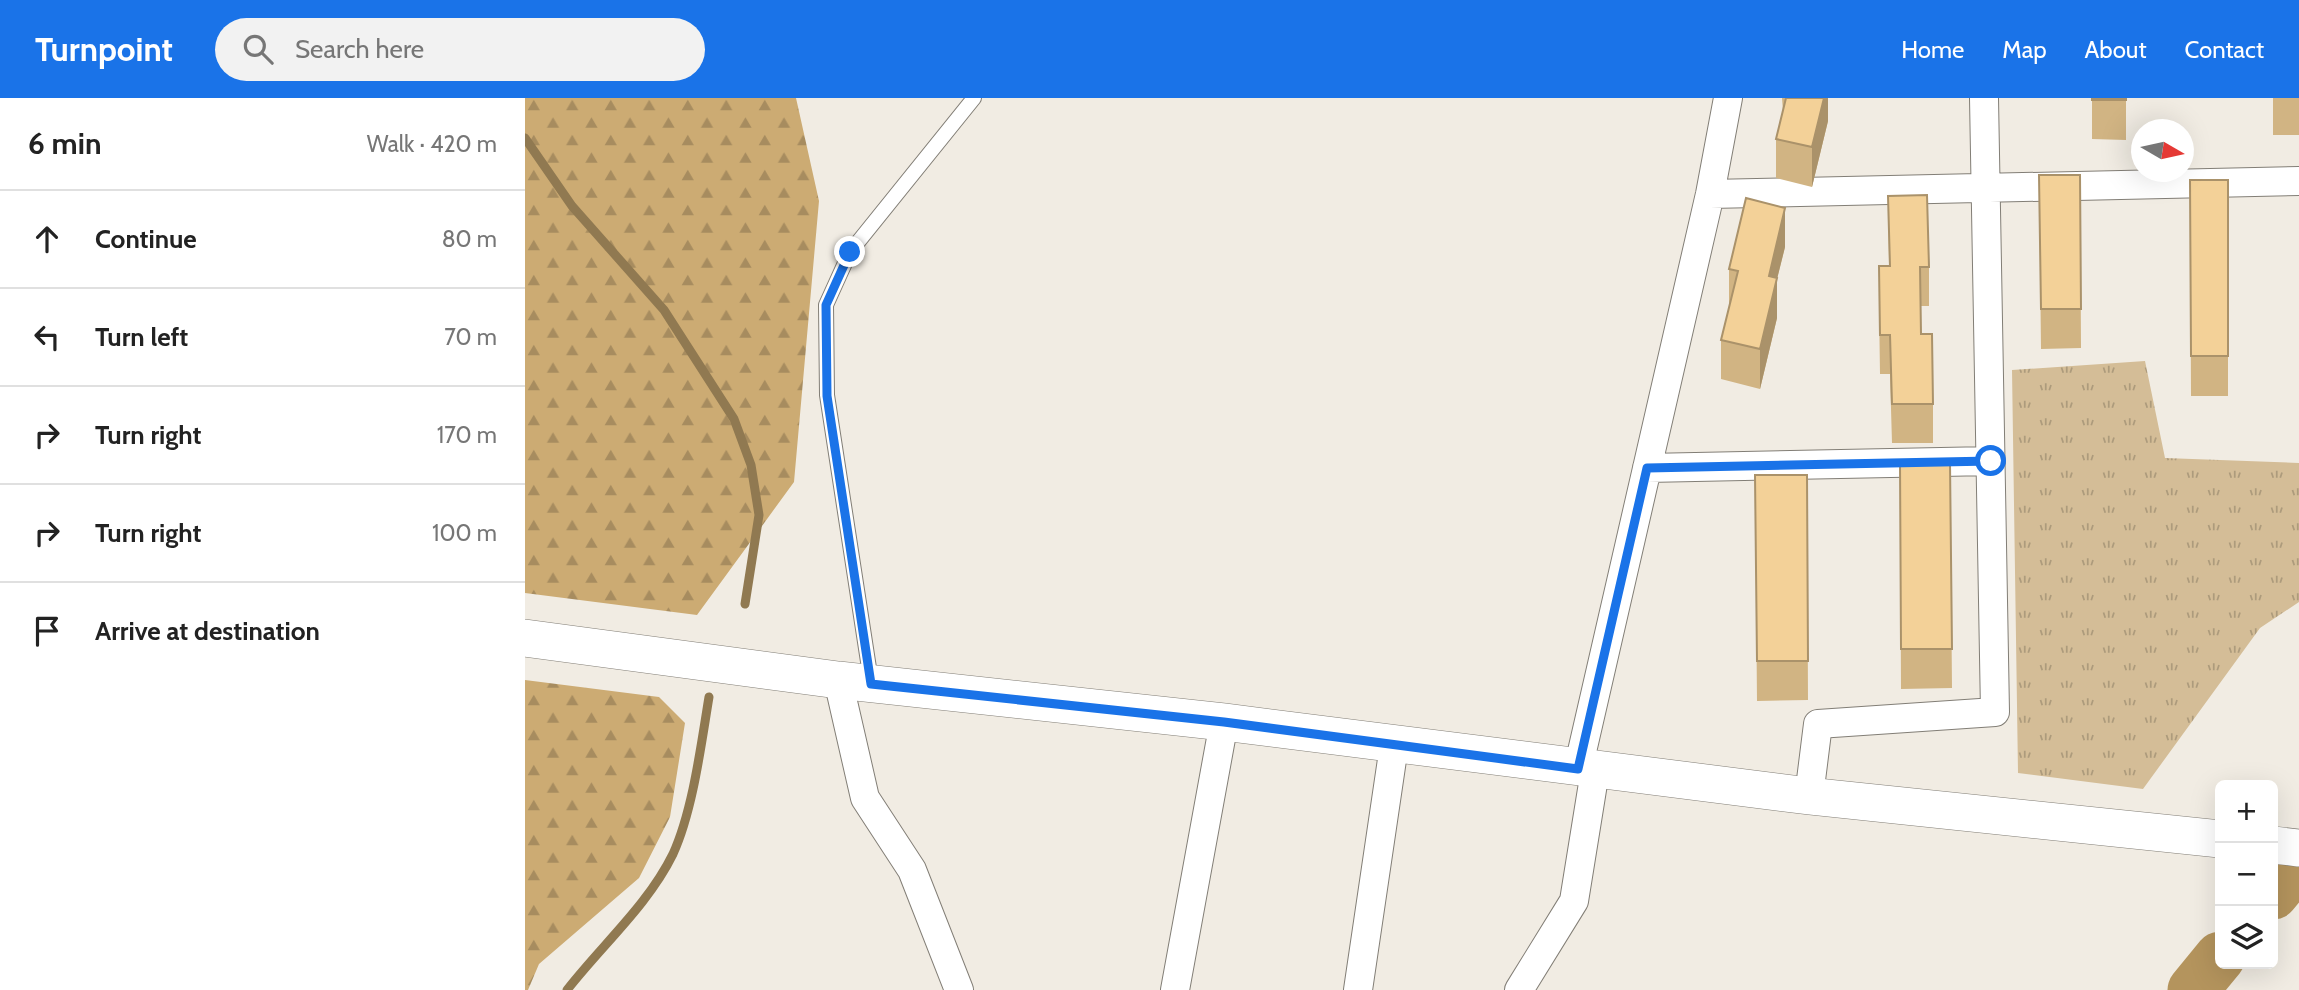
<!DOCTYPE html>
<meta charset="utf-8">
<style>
:root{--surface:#fff;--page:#f2f2f2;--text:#222;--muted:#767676;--line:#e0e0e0;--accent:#1a73e8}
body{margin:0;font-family:Cabin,sans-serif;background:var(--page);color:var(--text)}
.controls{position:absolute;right:21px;bottom:21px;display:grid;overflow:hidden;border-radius:10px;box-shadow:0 7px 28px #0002}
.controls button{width:63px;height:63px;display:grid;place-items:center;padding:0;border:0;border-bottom:2px solid var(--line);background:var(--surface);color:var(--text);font:35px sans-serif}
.compass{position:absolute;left:1606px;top:21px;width:63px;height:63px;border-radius:50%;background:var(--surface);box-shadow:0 7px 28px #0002;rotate:99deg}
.stop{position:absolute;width:21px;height:21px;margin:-16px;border:5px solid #1a73e8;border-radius:50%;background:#fff}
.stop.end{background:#1a73e8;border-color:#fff;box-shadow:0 2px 7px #0008}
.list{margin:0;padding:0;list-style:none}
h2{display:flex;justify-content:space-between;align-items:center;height:91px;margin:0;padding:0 28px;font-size:30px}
h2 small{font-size:23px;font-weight:400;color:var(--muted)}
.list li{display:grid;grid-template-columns:46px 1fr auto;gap:21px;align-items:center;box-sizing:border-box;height:98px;padding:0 28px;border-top:2px solid var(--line)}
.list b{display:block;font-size:26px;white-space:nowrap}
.list em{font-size:23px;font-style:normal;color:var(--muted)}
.icon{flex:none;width:38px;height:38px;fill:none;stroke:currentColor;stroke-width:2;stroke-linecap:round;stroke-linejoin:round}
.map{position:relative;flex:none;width:1774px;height:892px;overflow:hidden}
header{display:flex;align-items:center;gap:42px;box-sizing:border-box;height:98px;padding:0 35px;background:var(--accent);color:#fff}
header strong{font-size:33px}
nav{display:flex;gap:38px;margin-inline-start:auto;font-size:24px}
.search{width:490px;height:63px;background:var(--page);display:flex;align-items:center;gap:18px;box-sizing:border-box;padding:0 24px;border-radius:38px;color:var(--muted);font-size:26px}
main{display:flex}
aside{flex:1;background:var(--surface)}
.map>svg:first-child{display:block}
</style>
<header>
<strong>Turnpoint</strong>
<div class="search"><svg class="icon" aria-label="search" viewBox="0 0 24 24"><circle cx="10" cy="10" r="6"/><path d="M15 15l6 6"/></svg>Search here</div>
<nav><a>Home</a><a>Map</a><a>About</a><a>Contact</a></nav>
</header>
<main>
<aside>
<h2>6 min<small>Walk · 420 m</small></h2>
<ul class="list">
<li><svg class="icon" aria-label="ahead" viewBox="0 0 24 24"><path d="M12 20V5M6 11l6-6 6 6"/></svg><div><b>Continue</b></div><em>80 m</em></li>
<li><svg class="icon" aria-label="left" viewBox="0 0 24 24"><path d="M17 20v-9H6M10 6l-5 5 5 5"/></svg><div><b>Turn left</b></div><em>70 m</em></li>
<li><svg class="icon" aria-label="right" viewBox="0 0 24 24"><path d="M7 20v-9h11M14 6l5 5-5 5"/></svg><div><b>Turn right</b></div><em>170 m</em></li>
<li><svg class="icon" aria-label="right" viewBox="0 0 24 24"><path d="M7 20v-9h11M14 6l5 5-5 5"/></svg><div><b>Turn right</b></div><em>100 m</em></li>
<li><svg class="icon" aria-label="arrive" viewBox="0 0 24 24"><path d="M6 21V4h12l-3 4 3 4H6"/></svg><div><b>Arrive at destination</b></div></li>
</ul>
</aside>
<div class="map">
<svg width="1774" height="892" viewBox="0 0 1774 892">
<defs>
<pattern id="forest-firs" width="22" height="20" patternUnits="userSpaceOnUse" patternTransform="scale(1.75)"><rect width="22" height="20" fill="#ccab73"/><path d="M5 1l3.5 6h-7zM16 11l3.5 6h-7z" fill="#a78c5f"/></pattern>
<pattern id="park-tufts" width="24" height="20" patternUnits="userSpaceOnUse" patternTransform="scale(1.75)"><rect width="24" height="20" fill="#d4bd97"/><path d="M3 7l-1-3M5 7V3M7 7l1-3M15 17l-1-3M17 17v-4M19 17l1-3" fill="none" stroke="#ad9b7c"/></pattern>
</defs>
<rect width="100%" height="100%" fill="#f1ece3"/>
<path fill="url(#forest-firs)" d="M0,0h271l23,103 -25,281 -97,133 -172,-22z
M0,582l134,17 26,26 -15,94 -31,61 -100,86 -11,26h-3z"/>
<path fill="url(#park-tufts)" d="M1620,263l20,97 134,5v139l-39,26 -117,161 -125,-16 -6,-403z"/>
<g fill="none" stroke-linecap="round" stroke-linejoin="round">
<path stroke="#907951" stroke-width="9" d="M0,40l47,68 92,104 70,109 17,46 8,50 -14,89
M42,892c35,-45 81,-85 106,-136 20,-44 28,-109 36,-157"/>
<path stroke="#b4945d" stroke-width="51" d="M1748,796l26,-32
M1668,892l27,-33"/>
<g stroke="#827e76" stroke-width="16">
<path id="service" d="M346,583l-44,-286 -1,-90 24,-53 124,-154"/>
</g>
<g stroke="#827e76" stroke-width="30">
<path id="minor" d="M1185,96l589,-13
M1122,370l344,-7
M313,582l27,118 47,72 47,120
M1053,671l132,-575 18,-96
M1284,698l9,-72 177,-12 -11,-614
M650,892l49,-268
M833,892l36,-244
M994,892l55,-89 21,-130"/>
</g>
<g stroke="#827e76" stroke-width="38">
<path id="tertiary" d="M0,540l313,42 386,42 585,74 411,43
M1748,747l26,3"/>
</g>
<use href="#service" stroke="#fff" stroke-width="14"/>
<use href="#minor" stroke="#fff" stroke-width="28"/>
<use href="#tertiary" stroke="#fff" stroke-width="37"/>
</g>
<path fill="#d1b483" d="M1257,0h46v23l-16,66 -36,-9v-39l7,-28z
M1567,0h34v42l-34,-1z
M1748,0h26v37h-26z
M1514,77h41l1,173 -40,1z
M1665,82h38v216h-37z
M1363,98l41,71v39h-8v28l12,70v39h-41l-2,-69h-10l-1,-68v-40h10z
M1260,149l-8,32v39l-17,71 -39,-10v-39l8,-33v-38z
M1375,365h50l2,225 -51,1z
M1230,377h52l1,225 -51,1z"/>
<path fill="#aa926a" d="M1294,0h9v23l-16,66v-40z
M1260,110v39l-8,32v39l-17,71v-40l9,-73z"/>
<path fill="#f3d198" stroke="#aa926a" stroke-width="2" d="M1261,0h38l-12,49 -36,-8z
M1567,0h34v2h-34z
M1514,77h41l1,134h-40z
M1665,82h38v176h-37z
M1402,97l2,72h-9l1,67h11l1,70h-41l-2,-69h-10l-1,-69h11l-2,-70z
M1221,100l39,10 -16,68 8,2 -17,71 -39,-9 17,-69 -9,-2z
M1375,365h50l2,186h-51z
M1230,377h52l1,186h-51z"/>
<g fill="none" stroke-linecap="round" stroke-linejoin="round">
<path stroke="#1a73e8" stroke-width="9" d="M325,154l-24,53 1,91 44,288 353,38 354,47 69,-301 344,-7"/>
</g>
</svg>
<div class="controls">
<button>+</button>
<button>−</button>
<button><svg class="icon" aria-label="layers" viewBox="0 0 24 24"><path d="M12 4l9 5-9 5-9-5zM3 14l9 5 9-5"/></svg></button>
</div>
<svg class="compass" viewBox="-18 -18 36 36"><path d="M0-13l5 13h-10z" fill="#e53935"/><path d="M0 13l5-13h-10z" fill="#767676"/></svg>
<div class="stop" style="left:1466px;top:363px"></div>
<div class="stop end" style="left:325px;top:154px"></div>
</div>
</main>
